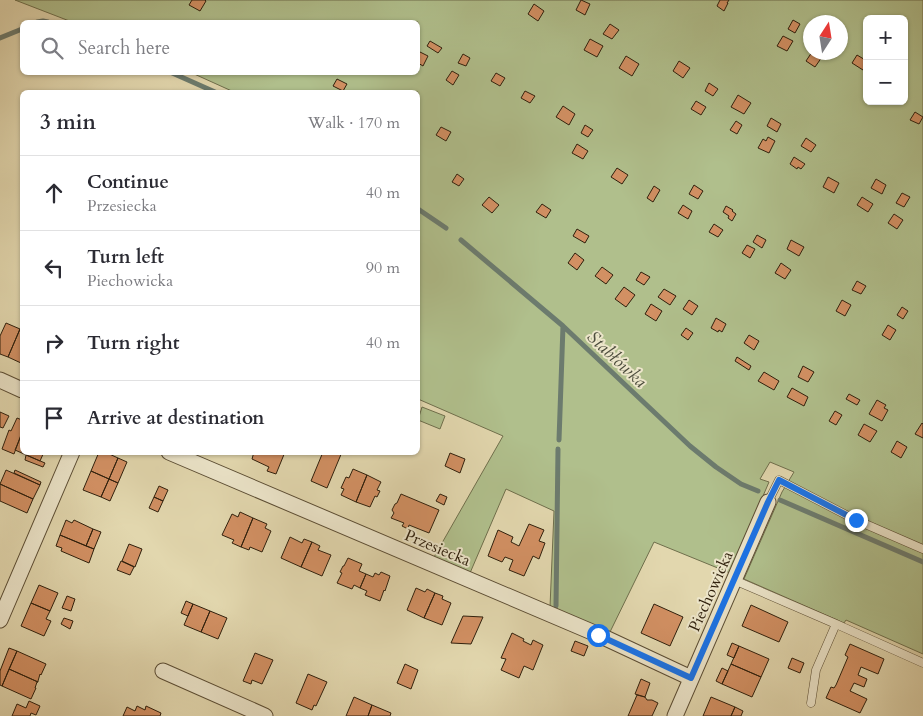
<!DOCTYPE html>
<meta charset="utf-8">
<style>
:root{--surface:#fff;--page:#f2f2f3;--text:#2b2b33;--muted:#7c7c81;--line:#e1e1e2}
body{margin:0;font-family:Cardo,serif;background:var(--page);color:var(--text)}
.controls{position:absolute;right:15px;top:15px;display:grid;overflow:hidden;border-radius:8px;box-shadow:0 1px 4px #0004}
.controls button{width:45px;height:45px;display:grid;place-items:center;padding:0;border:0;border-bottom:1px solid var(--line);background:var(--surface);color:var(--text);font:25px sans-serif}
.compass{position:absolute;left:803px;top:15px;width:45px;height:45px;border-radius:50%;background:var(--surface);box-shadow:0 1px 4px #0004;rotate:12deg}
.stop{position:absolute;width:15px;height:15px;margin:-11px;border:4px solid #1a73e8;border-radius:50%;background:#fff}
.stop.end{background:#1a73e8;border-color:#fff;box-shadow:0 1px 5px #0008}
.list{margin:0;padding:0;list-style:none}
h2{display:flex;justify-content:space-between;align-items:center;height:65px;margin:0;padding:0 20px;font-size:21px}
h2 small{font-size:16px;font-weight:400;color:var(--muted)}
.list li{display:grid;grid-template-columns:32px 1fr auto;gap:15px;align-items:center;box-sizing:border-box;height:75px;padding:0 20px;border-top:1px solid var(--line)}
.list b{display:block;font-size:19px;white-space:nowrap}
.list p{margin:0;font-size:16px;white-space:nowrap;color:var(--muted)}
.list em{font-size:16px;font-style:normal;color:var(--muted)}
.icon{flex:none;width:28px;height:28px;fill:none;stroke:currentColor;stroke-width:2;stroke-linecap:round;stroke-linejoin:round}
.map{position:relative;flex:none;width:923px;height:716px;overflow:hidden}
.search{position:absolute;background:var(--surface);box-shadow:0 1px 4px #0004;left:20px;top:20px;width:400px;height:55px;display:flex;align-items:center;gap:12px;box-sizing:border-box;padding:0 18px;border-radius:8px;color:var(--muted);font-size:19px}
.panel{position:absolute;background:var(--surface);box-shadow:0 1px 4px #0004;left:20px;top:90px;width:400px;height:365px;border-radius:8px}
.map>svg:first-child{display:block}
</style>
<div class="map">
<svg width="923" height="716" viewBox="0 0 923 716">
<rect width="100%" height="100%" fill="#e2d7ae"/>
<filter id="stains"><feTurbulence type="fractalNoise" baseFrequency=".004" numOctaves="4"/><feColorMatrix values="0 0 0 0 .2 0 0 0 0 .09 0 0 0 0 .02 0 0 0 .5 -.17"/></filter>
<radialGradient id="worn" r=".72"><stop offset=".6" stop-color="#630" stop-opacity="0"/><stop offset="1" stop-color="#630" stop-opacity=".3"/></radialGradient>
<path fill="#b0bf8c" stroke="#6f6f4c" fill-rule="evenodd" d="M15,0h908v654l-77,-34 -2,3 -100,-44 38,-87 12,-20 -24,-10 -10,17 9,3 -39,91 -76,-31 -45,92 -59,-27 4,-96 -48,-22 -36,84 -36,-16 69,-121 -85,-37v-307h-184l-42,-19 226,-1v-50h-346zM867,19h37v82h-37zM810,22h30v30h-30z
M422,407l23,9 -5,13 -22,-9z"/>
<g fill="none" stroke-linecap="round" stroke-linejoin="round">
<path stroke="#6c7b6e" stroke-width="5" d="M37,22l6,-1 5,1
M0,38l22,-9
M170,72l45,20
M418,209l28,19
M461,240l102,86 127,120 26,21 25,17 17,7
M559,440l4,-114
M780,500l143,62
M556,606l2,-157"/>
</g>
<path fill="#d29063" stroke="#2e1f0c" d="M192,0h13l1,1 -6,10 -11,-6z
M581,0l9,4 -5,11 -9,-5z
M720,0h9l-2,3h1l-4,8 -7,-5z
M534,4l10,7 -6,10 -10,-7z
M793,20l7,4 -5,9 -7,-4z
M610,24l9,6 -7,9 -9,-5z
M783,36l10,5 -6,10 -10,-5z
M590,39l13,7 -6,11 -13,-7z
M430,41l12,7 -4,5 -11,-7z
M418,51l10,5 -5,10 -5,-3z
M812,52h2l8,5 -7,10 -9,-6z
M463,54l7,4 -4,8 -8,-3z
M857,55l10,6v4l-4,5 -11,-7z
M626,56l13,8 -7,12 -13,-8z
M679,61l11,7 -7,10 -10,-7z
M452,71l7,4 -6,10 -7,-5z
M496,73l9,5 -5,8 -9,-5z
M337,79l10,5 -4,7 -10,-5z
M709,83l9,6 -5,7 -8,-5z
M525,91l10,5 -5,7 -9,-5z
M738,95l13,8 -7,11 -13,-7z
M696,101l10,6 -5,8 -10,-6z
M563,106l12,8 -6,11 -13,-8z
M915,112l8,5 -4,7 -9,-4z
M771,118l10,6 -4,8 -10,-6z
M736,121l6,4 -5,9 -7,-4z
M585,125l8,5 -5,7 -7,-4z
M441,127l10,5 -5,9 -10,-6z
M768,137l7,4 -6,12 -11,-5 5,-9 3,2z
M806,138l10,7 -5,7 -10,-6z
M577,144l11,7 -5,8 -11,-6z
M794,157l11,7 -4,5 -3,-2 -1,2 -7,-5z
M617,168l11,7 -6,9 -11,-7z
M457,174l7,5 -5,7 -7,-4z
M828,177l11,6 -5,10 -11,-6z
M876,179l10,6 -4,9 -11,-6z
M694,185l9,6 -5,8 -9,-5z
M654,186l6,4 -7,12 -6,-4z
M902,193l8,4 -6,10 -8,-4z
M489,197l10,8 -7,8 -10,-8z
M862,197l11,7 -5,8 -11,-7z
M542,204l9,6 -5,8 -10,-6z
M683,205l9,6 -4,8 -10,-6z
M726,206l7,4 -1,1 4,3 -4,7 -4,-3 1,-2 -6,-4z
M894,214l9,6 -6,9 -9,-6z
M714,224l9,6 -5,7 -9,-5z
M577,229l12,7 -4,7 -12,-7z
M757,235l9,5 -4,8 -9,-6z
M791,240l13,7 -5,9 -12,-7z
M747,245l8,4 -5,9 -8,-5z
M575,253l9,7 -7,10 -9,-7z
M781,263l10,7 -6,9 -10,-6z
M602,267l11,8 -7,9 -11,-8z
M641,272l9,5 -6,8 -8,-5z
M857,281l9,5 -5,8 -9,-4z
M624,287l11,8 -9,12 -11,-8z
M664,289l12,7 -6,9 -12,-8z
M689,300l9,6 -6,9 -9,-6z
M842,300l9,5 -6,11 -9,-5z
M651,304l11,7 -6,10 -11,-7z
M902,307l6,4 -5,8 -6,-4z
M716,318l10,6 -4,8 -3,-2 -1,2 -7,-4z
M6,323l14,6 -12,28 -8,-3v-18z
M888,325l8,5 -6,10 -8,-5z
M686,328l7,5 -5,7 -7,-5z
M20,329l2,1v31l-1,2 -13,-6z
M749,335l10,6 -5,9 -10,-7z
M737,357l14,9 -2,4 -14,-9z
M803,366l11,6 -6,10 -10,-5z
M764,372l15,9 -5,9 -16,-9z
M792,388l16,9 -4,9 -17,-9z
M849,394l11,6 -3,5 -11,-6z
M877,400l9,5 -2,3 4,2 -6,11 -13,-7z
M835,411l7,4 -6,10 -7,-4z
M0,412l9,4 -6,12 -3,-1z
M17,418l5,2v12l-8,22 -12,-5 7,-19 2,1z
M922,423l1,1v14l-8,-4z
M864,424l13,7 -7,11 -12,-7z
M21,436l1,1v15h22l-4,9 -25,-11z
M897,441l10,6 -6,11 -10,-6z
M99,452h6l13,6 -9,21 -18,-8z
M254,452h31l-9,22 -9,-3 2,-4 -17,-8z
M323,452h19l-15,36 -16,-7z
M450,453l15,6 -5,14 -15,-7z
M26,455l19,8 -2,4 -18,-7z
M118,458l9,4 -9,21 -9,-4z
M353,469l14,6 -11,27 -15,-7 3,-6 -3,-1 5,-11 3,1z
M6,470l34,15 -7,14 -33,-15z
M15,470l26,12 -1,3 -26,-12z
M91,471l18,8 -8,18 -18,-7z
M367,475l14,7 -4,8 3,1 -3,6 -2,-1 -5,11 -14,-5z
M109,479l9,4 -8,18 -9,-4z
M0,484l33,15 -6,14 -27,-12z
M159,486l9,4 -5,11 -9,-4z
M401,494l38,16 -10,23 -20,-8 -1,4 -6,-3 2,-3 -13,-5 3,-5 -2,-3 3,-6 2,-1z
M440,494l7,3 -3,8 -8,-4z
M154,497l9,4 -5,11 -9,-4z
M240,512l13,6 -12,29 -9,-4 2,-3 -12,-5 10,-21 6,3z
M253,518l14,6 -2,4 6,3 -9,21 -12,-5 -1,3 -8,-3z
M66,520l6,3 2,-3 19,9 -7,17 -26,-11z
M529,524l15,6 -5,11 6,2 -6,16 -6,-3 -9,20 -15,-6 4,-10 -8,-3 -3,5 -14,-6 10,-26 15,7 -2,5 8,4z
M93,529l8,3 -7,17 -8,-3z
M60,535l34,14 -5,14 -28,-12 1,-3 -6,-2z
M290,537l12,6 2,-4 8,3 -11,25 -20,-9z
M312,542l8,4 -2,4 13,5 -9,21 -21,-9z
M129,544l13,5 -7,18 -13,-6z
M348,558l14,6 -3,7 7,3 -6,14 -6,-3 -2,4 -15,-6 5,-10 -2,-1 3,-6h1z
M121,561l13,6 -4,8 -13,-5z
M381,572l9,4 -5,15 -1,-1 -4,11 -15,-6 2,-4 -7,-3 6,-14 7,3 2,-4 4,2z
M39,585l19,8 -8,18 -19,-8z
M416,588l9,4 2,-3 8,4 -11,25 -17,-8z
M435,593l8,3 -1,3 9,4 -9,22 -18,-7z
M67,596l8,3 -4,12 -9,-3z
M186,601l7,3 -5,12 -7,-3z
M31,603l19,8 -4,8 5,2 -7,15 -23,-10z
M193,604l17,7 -9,21 -17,-7z
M654,604l29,13 -13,29 -29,-13z
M751,605l37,17 -9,20 -37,-16z
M210,611l17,7 -9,21 -17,-7z
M463,616l20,1 -12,27 -20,-1z
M64,618l9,3 -3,8 -9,-5z
M512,633l12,6 -1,2 8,4 2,-5 10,5 -10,25 -9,-4 -5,12 -18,-8 5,-11 -5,-1z
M575,641l13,5 -4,10 -13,-5z
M732,643l7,3 -5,12 -7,-3z
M850,644l34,15 -6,15 -17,-7 -3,8 9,4 -3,8 -10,-4 -4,8 17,8 -7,14 -34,-15 5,-11 3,1 2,-3 12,-28 -3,-2z
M739,646l30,13 -8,18 -30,-13z
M9,648l8,3 -15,35 -2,-1v-14z
M17,651l29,13 -5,11 -1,-1 -2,7v1l-29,-13z
M255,653l18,7 -11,24 -10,-4 -1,4 -8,-3z
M792,658l12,5 -4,10 -12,-5z
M405,664l13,6 -7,19 -14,-6z
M731,664l30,13 -9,20 -30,-13z
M722,668l6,3 -6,13 -6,-3z
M9,669l29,13h-1l-2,6h1l-5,11 -29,-13z
M308,674l19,8 -11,24 -2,-1 -2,5 -16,-7z
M641,679l9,4 -5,14 -10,-3z
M637,695l8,2 2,3h5l6,3 -6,13h-24z
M354,697l18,8 -4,11h-22z
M711,697l24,10 -4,9h-28z
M29,701l11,5 -4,9 -5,-2 -1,3h-18l5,-12 9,4z
M372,705l19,8 -1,3h-22z
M137,706l8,4 1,-4 15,7 -1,3h-37l4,-9 8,4z
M735,707l8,4 -2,5h-10z"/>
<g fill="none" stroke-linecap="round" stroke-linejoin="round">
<g stroke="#5b4d34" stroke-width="9">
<path id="lane" d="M768,502l11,-22 77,40 67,29
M734,580l102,44 -20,46 -5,33
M836,624l87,39"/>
</g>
<g stroke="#5b4d34" stroke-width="17">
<path id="street" d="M0,380l22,10
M169,452l430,183 92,43
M0,620l72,-168
M163,671l102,45
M675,716l93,-214"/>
</g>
<use href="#lane" stroke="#ece5ca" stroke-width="8"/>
<use href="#street" stroke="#ece5ca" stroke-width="15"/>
</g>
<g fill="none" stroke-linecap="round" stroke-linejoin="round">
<path stroke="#1a73e8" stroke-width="6" d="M598,635l93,43 77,-176 11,-22 77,40"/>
</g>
<g text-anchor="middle" stroke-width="4" stroke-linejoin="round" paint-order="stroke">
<g font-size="16" fill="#2e1f0c" stroke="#ece5ca">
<text transform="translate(438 547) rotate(23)" y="6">Przesiecka</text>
<text transform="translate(710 591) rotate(-66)" y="6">Piechowicka</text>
</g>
<g font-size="18" font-style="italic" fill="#4d4d3d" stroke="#ece5ca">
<text transform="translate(617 359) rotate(43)" y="6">Stabłówka</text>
</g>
</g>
<rect width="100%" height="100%" filter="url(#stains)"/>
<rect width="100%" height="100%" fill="url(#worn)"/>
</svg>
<div class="controls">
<button>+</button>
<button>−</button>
</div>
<svg class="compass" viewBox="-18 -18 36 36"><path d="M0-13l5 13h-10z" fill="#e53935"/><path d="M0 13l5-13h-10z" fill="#7c7c81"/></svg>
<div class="stop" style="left:598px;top:635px"></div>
<div class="stop end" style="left:856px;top:520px"></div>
<div class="search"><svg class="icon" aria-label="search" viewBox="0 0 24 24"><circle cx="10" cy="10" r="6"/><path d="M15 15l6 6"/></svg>Search here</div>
<section class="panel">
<h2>3 min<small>Walk · 170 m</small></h2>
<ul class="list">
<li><svg class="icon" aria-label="ahead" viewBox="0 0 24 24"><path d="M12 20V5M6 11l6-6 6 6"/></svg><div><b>Continue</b><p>Przesiecka</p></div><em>40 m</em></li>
<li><svg class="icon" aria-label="left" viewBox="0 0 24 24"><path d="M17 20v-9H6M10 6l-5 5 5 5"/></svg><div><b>Turn left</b><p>Piechowicka</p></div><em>90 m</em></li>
<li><svg class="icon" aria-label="right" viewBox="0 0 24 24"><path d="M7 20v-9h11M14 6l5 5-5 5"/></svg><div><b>Turn right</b></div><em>40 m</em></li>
<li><svg class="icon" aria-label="arrive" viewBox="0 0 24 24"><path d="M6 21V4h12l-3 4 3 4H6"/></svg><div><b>Arrive at destination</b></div></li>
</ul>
</section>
</div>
